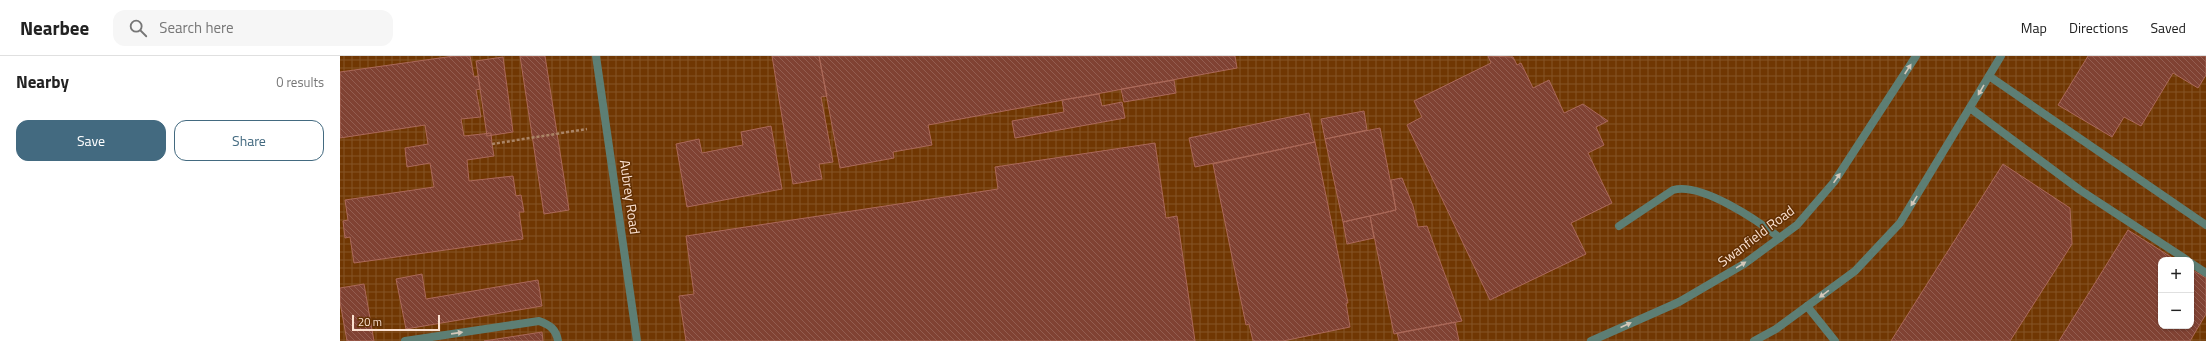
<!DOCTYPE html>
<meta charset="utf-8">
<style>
:root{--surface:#fff;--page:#f6f6f6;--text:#222;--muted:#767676;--line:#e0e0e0;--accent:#436a80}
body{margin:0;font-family:"Titillium Web",sans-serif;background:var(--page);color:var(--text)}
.controls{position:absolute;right:12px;bottom:12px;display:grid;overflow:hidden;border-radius:8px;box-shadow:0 1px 3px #0004}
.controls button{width:36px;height:36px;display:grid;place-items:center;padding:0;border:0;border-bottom:1px solid var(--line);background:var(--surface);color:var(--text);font:20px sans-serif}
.scale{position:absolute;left:12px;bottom:10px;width:88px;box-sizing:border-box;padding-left:4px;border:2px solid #fbe1d1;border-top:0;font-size:11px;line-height:14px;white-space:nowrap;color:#fbe1d1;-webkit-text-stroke:3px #623004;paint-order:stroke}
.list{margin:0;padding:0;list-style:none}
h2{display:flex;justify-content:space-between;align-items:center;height:52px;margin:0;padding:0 16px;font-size:17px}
h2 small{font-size:13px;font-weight:400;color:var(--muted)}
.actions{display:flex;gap:8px;padding:12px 16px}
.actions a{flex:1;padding:9px 0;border:1px solid var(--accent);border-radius:12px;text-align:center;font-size:14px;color:var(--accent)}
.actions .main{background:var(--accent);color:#fff}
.icon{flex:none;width:22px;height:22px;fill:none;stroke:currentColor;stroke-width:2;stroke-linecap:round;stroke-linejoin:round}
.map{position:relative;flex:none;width:1866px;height:285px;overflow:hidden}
header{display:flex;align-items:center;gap:24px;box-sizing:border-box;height:56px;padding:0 20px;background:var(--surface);border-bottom:1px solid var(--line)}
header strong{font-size:19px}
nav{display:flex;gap:22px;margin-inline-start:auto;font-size:14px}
.search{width:280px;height:36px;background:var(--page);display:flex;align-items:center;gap:10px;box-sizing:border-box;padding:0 14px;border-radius:12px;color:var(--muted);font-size:15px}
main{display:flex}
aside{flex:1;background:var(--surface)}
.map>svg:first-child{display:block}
</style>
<header>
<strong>Nearbee</strong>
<div class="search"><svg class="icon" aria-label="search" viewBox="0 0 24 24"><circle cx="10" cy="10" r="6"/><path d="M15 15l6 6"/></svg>Search here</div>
<nav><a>Map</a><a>Directions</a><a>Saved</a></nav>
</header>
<main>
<aside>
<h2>Nearby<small>0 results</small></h2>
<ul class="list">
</ul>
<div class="actions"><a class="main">Save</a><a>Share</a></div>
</aside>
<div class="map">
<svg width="1866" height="285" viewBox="0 0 1866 285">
<defs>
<pattern id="industrial-grid" width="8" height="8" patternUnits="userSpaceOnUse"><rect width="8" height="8" fill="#703703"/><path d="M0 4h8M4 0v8" fill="none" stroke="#855427"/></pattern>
<pattern id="building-back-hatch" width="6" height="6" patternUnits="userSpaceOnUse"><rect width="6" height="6" fill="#804233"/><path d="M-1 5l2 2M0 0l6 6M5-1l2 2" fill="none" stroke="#935d50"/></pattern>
</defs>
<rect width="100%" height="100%" fill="#623004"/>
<path fill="url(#industrial-grid)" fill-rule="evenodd" d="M0,0h1866v285h-1866zM1821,204h30v66h-30z"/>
<path fill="url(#building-back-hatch)" stroke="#ab6959" d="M114,0h16l4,21 4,-1 2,13 -4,1 5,27 -20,2 3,17 27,-3 1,11 2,12 -27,4 2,21 44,-5 3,20 5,-1 3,17h-5l4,27 -169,24 -4,-26 -5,1 -2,-17 5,-1 -3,-20 89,-13 -4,-24 -23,4 -2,-19 23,-4 -3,-19 -85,13v-66z
M180,0h25l24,154 -25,4z
M432,0h47l8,40 -6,1 12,65 -14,2 3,15 -29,5z
M479,0h416l2,12 -309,57 4,20 -39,7 1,6 -54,10z
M1148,0l25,1 4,8 4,-2 12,25 16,-8 15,33 19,-9 25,17 -12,6 8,18 -16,8 24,50 -41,20 15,31 -96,46 -83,-175 15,-8 -8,-16 77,-38z
M1748,0h118v19l-8,13 -25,-15 -32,53 -17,-9 -12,20 -54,-32z
M163,1l10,75 -26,4 -11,-75z
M834,24l2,13 -52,9 -3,-13z
M759,38l3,12 20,-4 3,16 -110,20 -3,-17 52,-9 -2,-12z
M1024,55l3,19 -42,9 -4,-20z
M969,57l6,29 -120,25 -6,-29z
M431,70l11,63 -95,18 -11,-63 23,-5 3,14 41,-8 -2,-13z
M1040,72l16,82 -53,12 -18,-83z
M975,86l33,161h-2l4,24 -67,14h-30l-4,-17 -3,1 -33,-161z
M815,87l11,75 11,-2 18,125h-509l-7,-45 15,-2 -8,-58 312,-47 -3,-22z
M1663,108l67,44 2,36 -62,97h-119z
M1062,122l11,28 5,21 9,-1 35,95 -68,13 -24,-118 26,-6 -5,-30z
M1030,160l4,22 -27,6 -4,-22z
M1788,174l48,30h-15v66h30v-57l15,9v36l-16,27h-131z
M82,218l4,25 112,-19 4,26 -136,23 -10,-50z
M24,228l10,57h-27l-7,-39v-14z
M1115,266l4,19h-60l-2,-8z
M202,276l1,9h-59z"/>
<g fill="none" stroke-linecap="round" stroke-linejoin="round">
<path stroke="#ab8566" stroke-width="2.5" stroke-dasharray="3 2" stroke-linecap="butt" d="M152,88l95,-15"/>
<path stroke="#5d7e74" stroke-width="8" d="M256,0l41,285
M1649,20l217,149
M1630,52l110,82 107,70
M1279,170l54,-36c28,-8 84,30 107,48
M1851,207l15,10
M1467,250l28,35
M65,285l134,-20c11,4 17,8 19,20"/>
<path stroke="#5d7e74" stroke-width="8" d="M1251,285l88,-39 65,-38 53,-39 37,-43 82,-126
M1414,285l22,-12 79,-58 45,-48 101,-167"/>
</g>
<defs><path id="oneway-solid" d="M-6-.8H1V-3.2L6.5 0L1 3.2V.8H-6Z"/></defs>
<g fill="#d4c8ba">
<use href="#oneway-solid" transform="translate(1568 13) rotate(-57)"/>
<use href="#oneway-solid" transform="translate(1641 34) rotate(120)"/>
<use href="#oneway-solid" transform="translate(1497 122) rotate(-55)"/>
<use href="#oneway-solid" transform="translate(1574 145) rotate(122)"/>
<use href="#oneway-solid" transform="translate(1401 209) rotate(-32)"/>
<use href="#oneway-solid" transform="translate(1484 238) rotate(144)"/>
<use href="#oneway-solid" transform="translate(1286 269) rotate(-24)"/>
<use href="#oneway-solid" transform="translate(117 277) rotate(-8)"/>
</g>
<g text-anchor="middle" stroke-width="3" stroke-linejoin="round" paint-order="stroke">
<g font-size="14" fill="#fbe1d1" stroke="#623004">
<text transform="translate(290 141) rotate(82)" y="5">Aubrey Road</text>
<text transform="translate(1416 180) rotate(-37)" y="5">Swanfield Road</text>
</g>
</g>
</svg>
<div class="controls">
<button>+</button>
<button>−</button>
</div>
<div class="scale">20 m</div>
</div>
</main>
